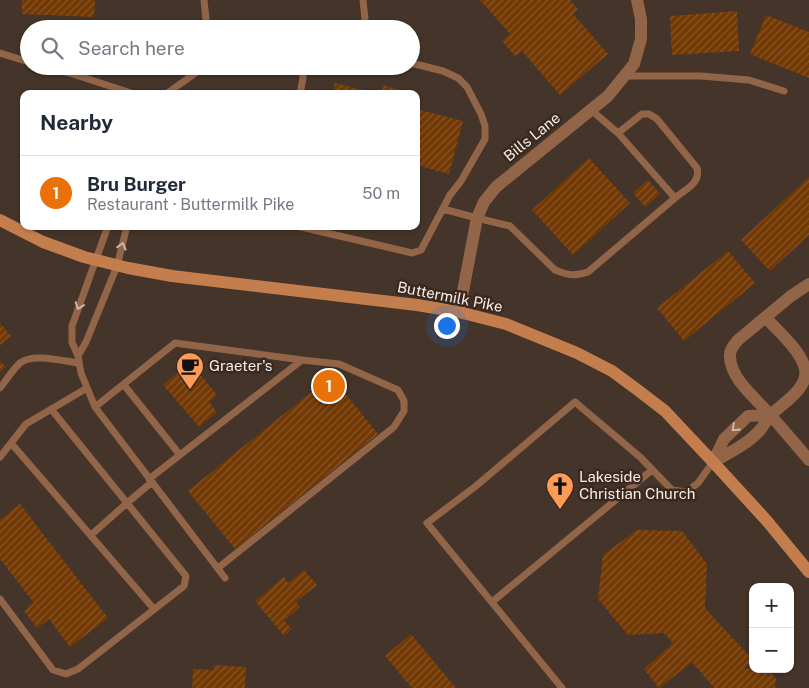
<!DOCTYPE html>
<meta charset="utf-8">
<style>
:root{--surface:#fff;--page:#f2f2f3;--text:#1f2937;--muted:#747a83;--line:#e0e1e3;--accent:#111827}
body{margin:0;font-family:"Public Sans",sans-serif;background:var(--page);color:var(--text)}
.controls{position:absolute;right:15px;bottom:15px;display:grid;overflow:hidden;border-radius:10px;box-shadow:0 1px 4px #0004}
.controls button{width:45px;height:45px;display:grid;place-items:center;padding:0;border:0;border-bottom:1px solid var(--line);background:var(--surface);color:var(--text);font:25px sans-serif}
.you{position:absolute;left:446px;top:325px;width:18px;height:18px;margin:-12px;border:4px solid #fff;border-radius:50%;background:#1a73e8;box-shadow:0 0 0 8px #1a73e833}
.badge{display:grid;place-items:center;width:32px;height:32px;border-radius:50%;background:var(--accent);color:#fff;font-size:16px;font-weight:700}
.pin{position:absolute;translate:-50% -50%;border:2px solid #fff;box-shadow:0 1px 5px #0006}
.list{margin:0;padding:0;list-style:none}
h2{display:flex;justify-content:space-between;align-items:center;height:65px;margin:0;padding:0 20px;font-size:21px}
h2 small{font-size:16px;font-weight:400;color:var(--muted)}
.list li{display:grid;grid-template-columns:32px 1fr auto;gap:15px;align-items:center;box-sizing:border-box;height:75px;padding:0 20px;border-top:1px solid var(--line)}
.list b{display:block;font-size:19px;white-space:nowrap}
.list p{margin:0;font-size:16px;white-space:nowrap;color:var(--muted)}
.list em{font-size:16px;font-style:normal;color:var(--muted)}
.icon{flex:none;width:28px;height:28px;fill:none;stroke:currentColor;stroke-width:2;stroke-linecap:round;stroke-linejoin:round}
.map{position:relative;flex:none;width:809px;height:688px;overflow:hidden}
.search{position:absolute;background:var(--surface);box-shadow:0 1px 4px #0004;left:20px;top:20px;width:400px;height:55px;display:flex;align-items:center;gap:12px;box-sizing:border-box;padding:0 18px;border-radius:28px;color:var(--muted);font-size:19px}
.panel{position:absolute;background:var(--surface);box-shadow:0 1px 4px #0004;left:20px;top:90px;width:400px;height:140px;border-radius:10px}
.map>svg:first-child{display:block}
</style>
<div class="map">
<svg width="809" height="688" viewBox="0 0 809 688">
<defs>
<pattern id="building-hatch" width="6" height="6" patternUnits="userSpaceOnUse" patternTransform="scale(1.25)"><rect width="6" height="6" fill="#733904"/><path d="M-1 1l2-2M0 6l6-6M5 7l2-2" fill="none" stroke="#885629"/></pattern>
</defs>
<rect width="100%" height="100%" fill="#443429"/>
<path fill="url(#building-hatch)" d="M22,0h73l-1,17 -72,-3z
M480,0h90l8,9 -5,5 35,40 -48,41 -38,-44 -7,5 -13,-15 8,-7z
M737,11l2,40 -67,4 -2,-39z
M766,15l43,17v46l-59,-24z
M335,83l40,10v1h-42z
M383,85l24,7 -1,2h-25z
M416,109l47,12 -14,53 -33,-9z
M589,158l41,45 -57,52 -41,-45z
M809,177v58l-39,36 -29,-31z
M648,180l12,14 -15,13 -12,-14z
M728,251l27,32 -71,58 -27,-33z
M0,323l11,13 -11,9z
M0,361l6,6 -6,5z
M190,362l27,33 -8,7 8,10 -18,15 -36,-42z
M331,376l47,58 -143,115 -47,-58z
M20,504l88,114 -38,29 -21,-28 -12,9 -13,-17 10,-8 -34,-44v-39z
M637,530l45,1 25,33 -2,44 47,51 -8,10 9,-1v1l16,1 7,9 -1,9h-61l-22,-26 -33,26 -15,-19 29,-26 -9,-10 -36,2 -30,-36 5,-44z
M304,570l13,15 -21,17 4,5 -16,14 8,8 -8,7 -29,-35 29,-24 4,6z
M411,634l45,54h-44l-27,-32z
M214,665l32,2 -1,21h-53l1,-19 21,1z"/>
<g fill="none" stroke-linecap="round" stroke-linejoin="round">
<path stroke="#926548" stroke-width="7" d="M204,0l3,29
M363,0l3,29
M0,53l29,9
M45,66l34,10 55,18
M625,76h76l48,4 35,11
M166,94l31,-22 13,-5 12,-1
M300,94l3,-16 -1,-12
M618,133l24,-19h7l8,5 40,49c4,15 -11,21 -22,30
M443,209l34,9 33,8 45,44c15,6 18,6 33,2l87,-74 -57,-65 -27,-23
M108,226l-36,100v16l6,14 3,17 14,34 130,171
M297,226l115,27 9,-3 29,-55 11,-14 24,-42v-13l-4,-12 -14,-27 -9,-9 -15,-7 -32,-8
M78,356l8,-14 31,-76 10,-40
M124,385l56,70
M0,388c6,-7 13,-19 20,-25 13,-10 42,-2 58,0
M95,407l80,-64 127,17
M11,443l143,166
M0,457l26,-33 61,-36
M149,479l153,-119 37,4 59,26 6,11v10l-10,16 -176,141
M91,535l36,-32 25,-21
M0,599l53,71 13,4 12,-5 106,-83 2,-10 -135,-167
M492,602l160,-132
M562,688l-135,-165 49,-37 99,-84 65,55 32,33 14,2 12,-9 15,-21"/>
<path stroke="#926548" stroke-width="12" d="M809,284l-18,12 -53,44c-4,5 -9,10 -8,17 1,23 27,42 41,59 13,14 25,29 38,44
M459,312l18,-94 7,-16 12,-15 112,-91 26,-32 7,-25v-20l-4,-19
M713,462c16,-9 35,-18 48,-33 4,-5 6,-11 11,-15 11,-11 37,-26 33,-45 -3,-17 -27,-38 -39,-51
M713,462l11,-23 24,-23 23,-1"/>
<path stroke="#c47d4c" stroke-width="12" d="M0,220l43,22 41,15 44,11 44,8 245,29 42,7 47,12 71,29 35,18 27,20 26,20 48,51 54,59 42,51"/>
</g>
<defs><path id="oneway-chevron" d="M-2-3.5L2.5 0L-2 3.5" fill="none" stroke-width="1.6" stroke-linecap="round" stroke-linejoin="round" transform="scale(1.25)"/></defs>
<g stroke="#cfb6a7">
<use href="#oneway-chevron" transform="translate(122 246) rotate(-75)"/>
<use href="#oneway-chevron" transform="translate(79 306) rotate(109)"/>
<use href="#oneway-chevron" transform="translate(735 428) rotate(137)"/>
</g>
<defs>
<g id="cafe-pin" transform="scale(1.4375)"><path d="M0 17L-7.5 6A9.5 9.5 0 1 1 7.5 6Z" fill="#fe9c57" stroke="#3a291f"/><path d="M-5.5-4.5H6V0H3Q3 3.5 0 3.5H-2.5Q-5.5 3.5-5.5 0ZM3-3.2v2h1.7v-2ZM-6 4.5H4V6H-6Z" fill="#111"/></g>
<g id="church-pin" transform="scale(1.4375)"><path d="M0 17L-7.5 6A9.5 9.5 0 1 1 7.5 6Z" fill="#fe9c57" stroke="#3a291f"/><path d="M-1.2-6h2.4v3.5h3.3v2.4h-3.3V6h-2.4V-.1h-3.3v-2.4h3.3Z" fill="#111"/></g>
</defs>
<g fill-rule="evenodd">
<use href="#cafe-pin" x="190" y="366"/>
<use href="#church-pin" x="560" y="486"/>
</g>
<g text-anchor="middle" stroke-width="5" stroke-linejoin="round" paint-order="stroke">
<g font-size="15" fill="#f7ece6" stroke="#3a291f">
<text transform="translate(532 137) rotate(-39)" y="5">Bills Lane</text>
<text transform="translate(450 297) rotate(11)" y="5">Buttermilk Pike</text>
</g>
<g font-size="15" fill="#f7ece6" stroke="#3a291f" text-anchor="start">
<text x="209" y="371">Graeter's</text>
<text x="579" y="482">Lakeside<tspan x="579" dy="17">Christian Church</tspan></text>
</g>
</g>
</svg>
<div class="controls">
<button>+</button>
<button>−</button>
</div>
<div class="you"></div>
<div class="pin badge" style="left:329px;top:386px;background:#e8710a">1</div>
<div class="search"><svg class="icon" aria-label="search" viewBox="0 0 24 24"><circle cx="10" cy="10" r="6"/><path d="M15 15l6 6"/></svg>Search here</div>
<section class="panel">
<h2>Nearby<small></small></h2>
<ul class="list">
<li><span class="badge" style="background:#e8710a">1</span><div><b>Bru Burger</b><p>Restaurant · Buttermilk Pike</p></div><em>50 m</em></li>
</ul>
</section>
</div>
